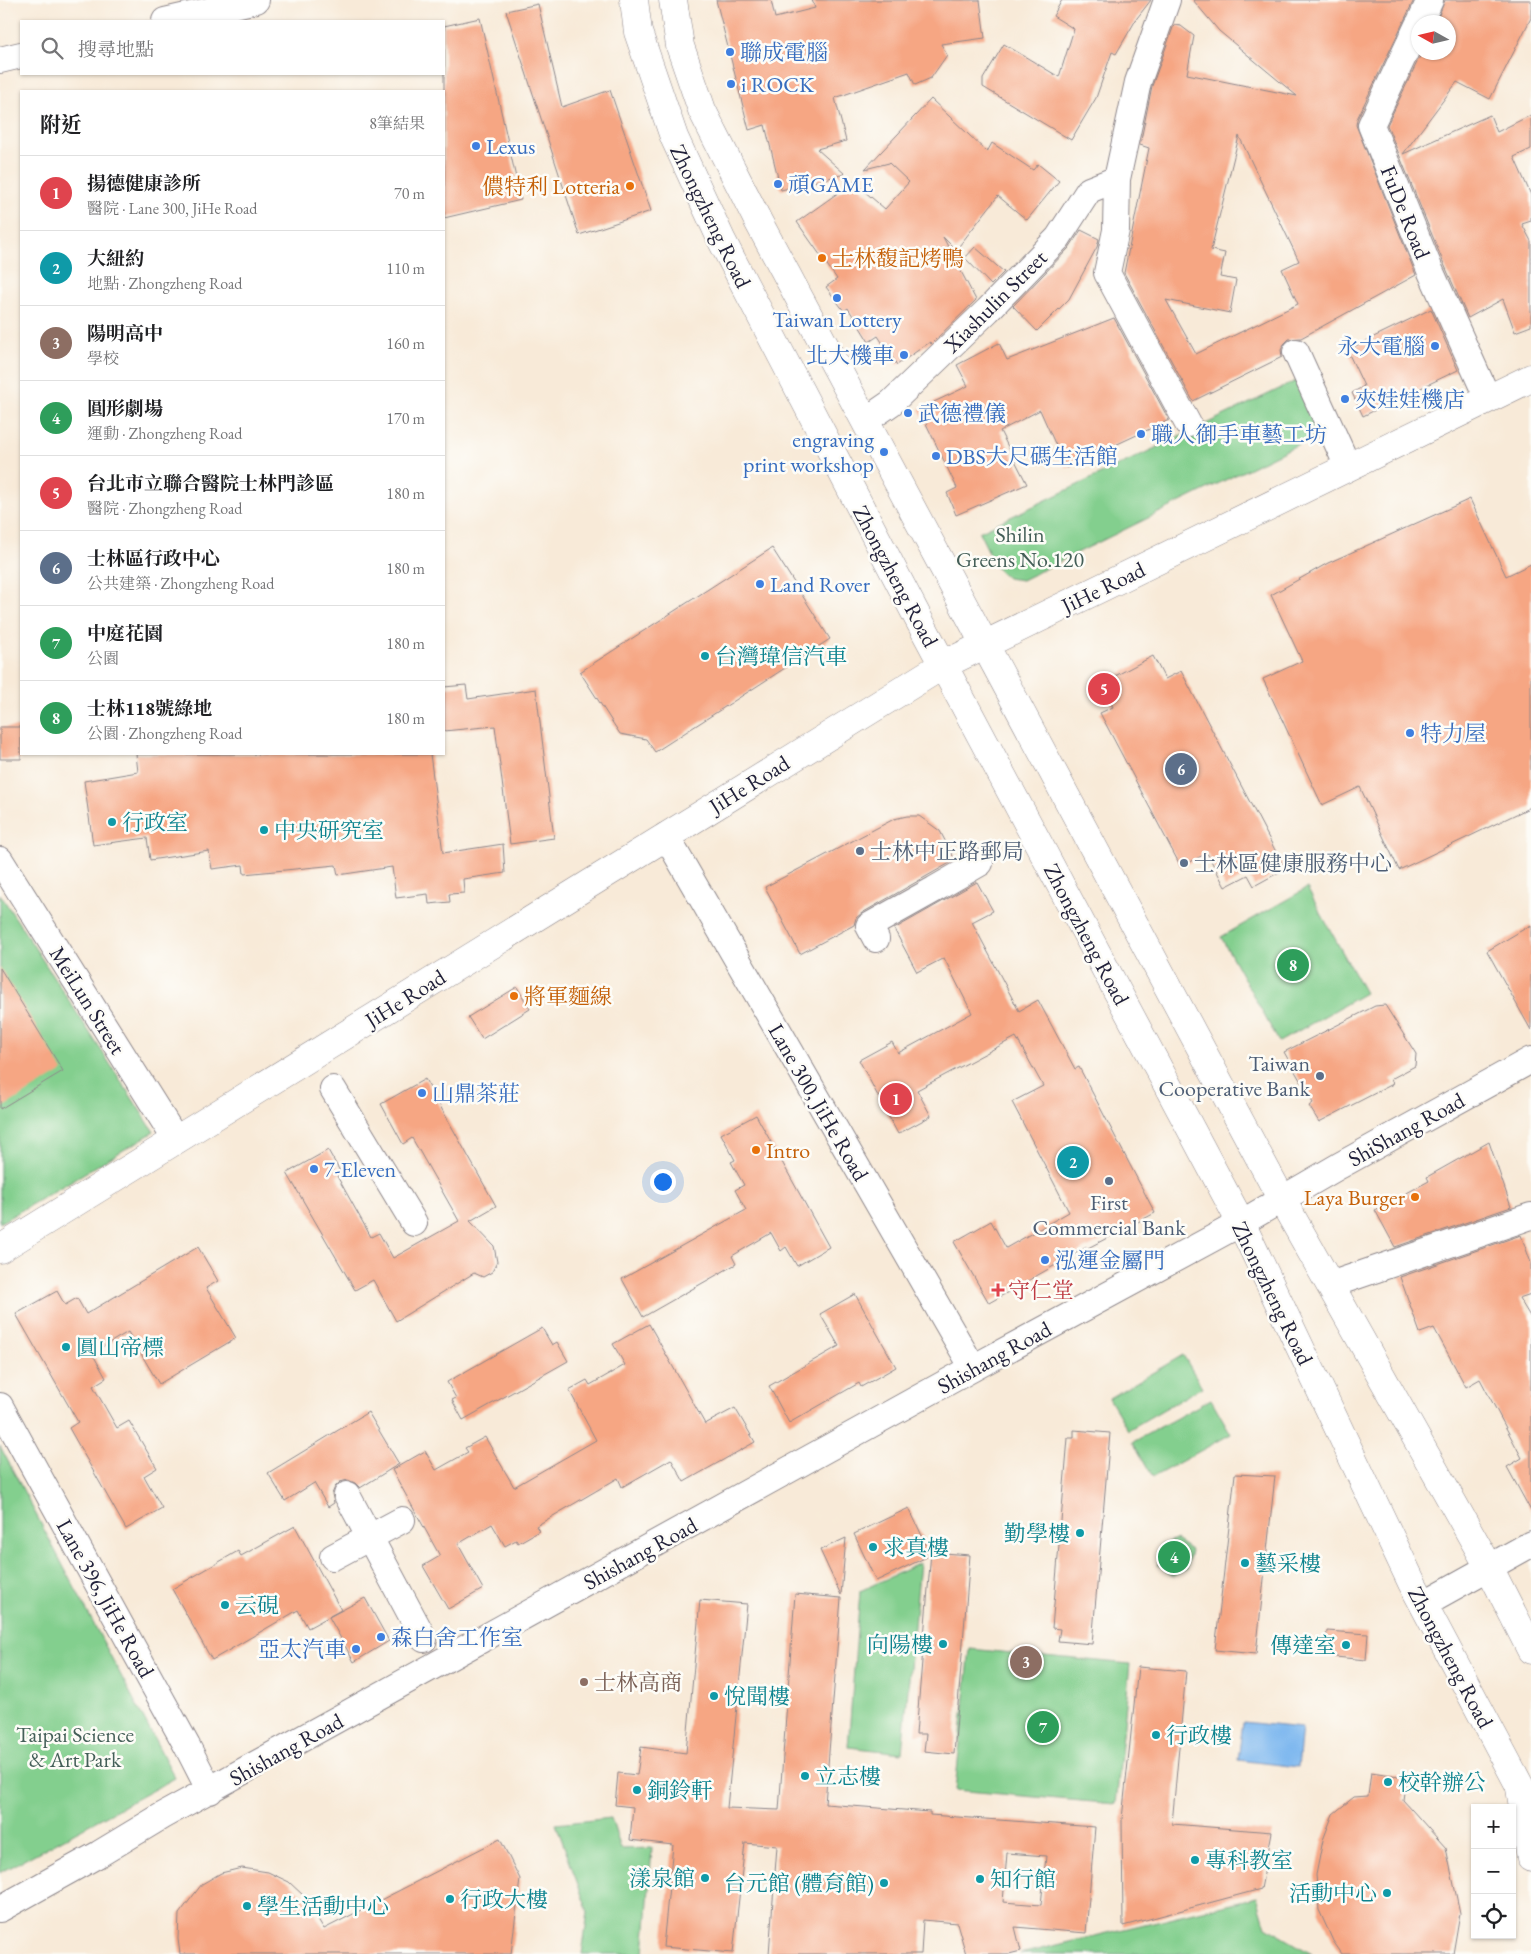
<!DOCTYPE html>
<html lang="zh-TW">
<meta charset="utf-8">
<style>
:root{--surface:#fff;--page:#f2f2f2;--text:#202124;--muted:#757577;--line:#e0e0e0;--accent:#7c3aed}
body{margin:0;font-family:"EB Garamond","Noto Serif TC",serif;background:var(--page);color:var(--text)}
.controls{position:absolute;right:15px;bottom:15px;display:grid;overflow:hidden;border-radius:0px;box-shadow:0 1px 4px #0004}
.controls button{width:45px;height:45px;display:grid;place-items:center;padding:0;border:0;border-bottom:1px solid var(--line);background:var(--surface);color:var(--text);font:25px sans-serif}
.compass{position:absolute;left:1411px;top:15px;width:45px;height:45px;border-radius:50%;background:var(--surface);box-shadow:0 1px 4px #0004;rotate:278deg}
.you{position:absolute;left:662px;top:1181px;width:18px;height:18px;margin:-12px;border:4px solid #fff;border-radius:50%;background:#1a73e8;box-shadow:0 0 0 8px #1a73e833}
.badge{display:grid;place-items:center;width:32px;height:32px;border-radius:50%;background:var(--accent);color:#fff;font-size:16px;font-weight:700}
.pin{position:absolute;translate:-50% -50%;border:2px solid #fff;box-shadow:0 1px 5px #0006}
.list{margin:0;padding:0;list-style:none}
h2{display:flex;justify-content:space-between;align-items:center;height:65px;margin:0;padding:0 20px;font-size:21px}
h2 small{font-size:16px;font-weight:400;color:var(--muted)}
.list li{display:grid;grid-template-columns:32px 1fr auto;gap:15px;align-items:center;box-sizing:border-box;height:75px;padding:0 20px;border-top:1px solid var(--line)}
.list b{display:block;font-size:19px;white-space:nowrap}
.list p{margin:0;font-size:16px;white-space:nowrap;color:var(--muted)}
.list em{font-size:16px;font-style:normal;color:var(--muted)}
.icon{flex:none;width:28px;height:28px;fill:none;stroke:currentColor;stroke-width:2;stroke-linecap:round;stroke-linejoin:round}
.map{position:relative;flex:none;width:1531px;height:1954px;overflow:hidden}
.search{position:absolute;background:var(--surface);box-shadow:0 1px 4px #0004;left:20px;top:20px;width:425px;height:55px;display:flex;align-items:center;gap:12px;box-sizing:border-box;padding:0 18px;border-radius:0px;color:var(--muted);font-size:19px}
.panel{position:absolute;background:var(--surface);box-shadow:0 1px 4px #0004;left:20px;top:90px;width:425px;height:665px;border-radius:0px}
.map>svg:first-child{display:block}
</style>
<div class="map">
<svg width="1531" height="1954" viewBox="0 0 1531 1954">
<rect width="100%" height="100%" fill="#fdfcf7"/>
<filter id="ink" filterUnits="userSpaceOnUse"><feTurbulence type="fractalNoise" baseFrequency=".02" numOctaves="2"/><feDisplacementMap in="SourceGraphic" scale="10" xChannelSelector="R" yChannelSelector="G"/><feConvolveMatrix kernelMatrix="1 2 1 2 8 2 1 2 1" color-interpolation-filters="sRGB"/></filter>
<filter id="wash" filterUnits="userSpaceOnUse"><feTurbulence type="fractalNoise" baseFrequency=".0096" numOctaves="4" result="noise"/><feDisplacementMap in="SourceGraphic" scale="20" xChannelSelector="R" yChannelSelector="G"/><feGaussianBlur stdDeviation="1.12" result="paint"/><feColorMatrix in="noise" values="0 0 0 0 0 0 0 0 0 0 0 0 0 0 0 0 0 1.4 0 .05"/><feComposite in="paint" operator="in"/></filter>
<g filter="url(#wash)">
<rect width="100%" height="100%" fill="#f8ead8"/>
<path fill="#83cf8e" stroke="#527864" d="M1296,381l25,52 -299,147 -15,-2 -10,-9 -18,-37z
M1307,888l58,105 -86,49 -58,-105z
M0,894l154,238 -154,91z
M1183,1355l19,32 -74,43 -19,-32z
M1211,1399l20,35 -78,43 -20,-35z
M0,1446l175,332 -175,95z
M1176,1540l15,10 -4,19 -14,7 -15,-11 3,-20z
M920,1563l-18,190 -54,-6 12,-156z
M970,1649l160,15 -14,140 -161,-14z
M611,1818l10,31 31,-1 -8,106h-62l6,-42 -32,-88z
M1257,1897l9,30 46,27h-69l-11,-3 -38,3h-174z"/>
<path fill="#7eb8ef" stroke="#506d95" d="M1243,1722l59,6 -4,39 -60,-7z"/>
<g id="blocks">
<path fill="#f6a683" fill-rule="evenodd" d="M716,0h55l4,18 40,-10 -3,-8h168l5,38 -44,6 6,11 -16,23 -16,7 -6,-13 -74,26 11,43 -29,8 28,25 -64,16 -16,-65 -16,5z
M1062,0h89l-14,18 -21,36 -4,-2 -16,46 -25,42 -88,-53v-8l21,-35 55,33 15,-48 -21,-13z
M1193,0h221l-57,119 -1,6 60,150 -115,63 -12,1 -5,5 -3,6 1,7 -89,44 -69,-128 25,-125 -9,-3 12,-59 22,-61 7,1 13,10 -7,38 110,22 -78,-65zM1239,136l60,125 -17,8 16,35 -102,50 -30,-54 64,13 6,-33 -16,-3 5,-24 -14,-3z
M1445,0h86v18l-41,81 -33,-17 -54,72 87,-39 7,17 34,-17v34l-17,8 17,38v26l-9,3 9,17v85l-16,6 -12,-33 -35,19 -24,-54 -57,-139 35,-73h26v-30h-12z
M538,4l24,103 48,-17 41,121 -72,24 -73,-224z
M480,18l41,182 -77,18v-192z
M931,99l56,53 5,-9 41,27 5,-6 21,17 -32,39 -29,-24 -42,54 -13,-13 33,63 -45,44 -1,-2 -33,23 -19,-29 -9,6 -21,-34 -4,3 -18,-24 11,-8 -40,-57 59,-42 1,5 28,24 24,-27 -20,-19 -24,6z
M1081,230l18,9 -2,8 -28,52 -32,32 -24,-25 56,-58z
M975,247l29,25 -13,13 -26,-27z
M1431,309l27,61 -95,46 -11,-23 12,-7 -17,-36z
M1114,318l55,102 -103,48 -26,-58 -40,21 27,53 -71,31 -9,-22 10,-5 -38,-79 49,-23 -11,-21 42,-22 8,17z
M1470,499l36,77 25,-12v243l-132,63 -39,-83 -38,18 -59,-126 39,-18 -31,-66 57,-32z
M772,548l58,91 -175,113 -9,-13 -26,-5 -40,-62z
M1153,656l12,23 16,-8 104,198 -31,17 -6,-11 -23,12 -18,-34 -26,14 -81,-154 13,-6 -13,-23z
M466,685l2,14 68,-10 18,149 -44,6 -15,-118 -51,5v-44z
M0,727h21v32h-21z
M136,754h294l13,99 60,-9 2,29 -42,6 1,14 -15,1 1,8 -21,2 -1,-10 -32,4 -4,-31 -54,8 -2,-10 -92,9 -1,-9 -31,4 -3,-18 -59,9 -3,-22 -54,7 -9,-64 54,-9z
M907,816h12l21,15 15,29 -93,53 -6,5 -2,7 -54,29 -35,-67 129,-68z
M977,882l16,29 -21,11 47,89 19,-11 37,69 4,-2 76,146 -67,35 -1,-1 -98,56 -35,-61 37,-21 15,27 63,-36 -57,-110 31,-16 -27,-49 -99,53 14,26 -33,18 -39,-74 33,-18 6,11 74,-40 -28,-55 -27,14 -23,-43z
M1531,925v105l-44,-79z
M0,968l63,103 -63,38z
M517,987l13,22 -48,30 -14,-22z
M1385,1005l31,49 -1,12 -24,13 2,5 -74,38 -10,-16 4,-3 -29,-51 91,-46z
M425,1079l71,127 -26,15 24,25 3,16 -5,10 -9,5 -9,-4 -78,48 -23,-41 -18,10 -68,-117 41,-23 13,23 -4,3 34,61 8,-4 14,25 66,-37 -47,-83 -9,6 -22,-40z
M756,1115l73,132 -32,19 -11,-19 -5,4 -10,-18 -39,23 4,8 -93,53 -21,-38 124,-69 -11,-20 9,-5 -13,-23 4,-2 -14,-26z
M1489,1142l22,65 -116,40 -20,-37 54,-29 -2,-4z
M1521,1235l10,28v31l-12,4 12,20v193l-24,-44 15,-9 -42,-79 -14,8 -32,-59 -14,5 -20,-56z
M198,1247l20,34 -12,7 30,50 -77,46 -31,-52 -36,21 14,25 -13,8 24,42 12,-7 28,47 -13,8 18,32 -36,21 -57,-101 9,-6 -62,-108 41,-23 8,14 12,-7 9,16z
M855,1294l41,73 -35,20 -2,-4 -70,40 -20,-37 70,-40 -19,-32z
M649,1324l56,100 30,-16 20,34 -71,40 -13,-23 -49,28 -4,-9 -82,48 3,5 -21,12 -2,-3 -11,6 -13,-22 -34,20 25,45 -35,20 -25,-43 17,-10 -48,-86 33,-19 11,19 32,-18 -3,-4 20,-11 29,50 82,-47 -27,-50 18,-10 3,5 35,-20 -12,-21z
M542,1328l10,17 5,-3 11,19 -105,59 -11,-20 4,-2 -9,-16z
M368,1412l31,52 -39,24 -5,-5 -7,-3 -8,2 -5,5 -3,7 2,9 -6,4 -14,-24 -29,18 -17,-28z
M1074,1430l36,3 -18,211 -34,-3 2,-12 -8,-1 16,-190h6z
M1235,1474l40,2 -19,178 -41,-4z
M909,1508l22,47 -55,26 -22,-47z
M295,1526l46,84 -33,18 -10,-18 -86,50 -40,-71 66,-38 3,5z
M846,1538l-5,57 -21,-45z
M931,1552l39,3 -16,199 -30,-3 2,-17h-10z
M795,1594l46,4 -16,206 105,8v3l165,12 -9,106 -71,-6 6,24 -12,3h-43l-9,-31 -34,-3 -2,34h-152l8,-108 -32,-3 -12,110 -70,-6 10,-102 -43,-5 3,-33 -18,-2 3,-32 19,2 4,-28 45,6 14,-153 47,4 -20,204 52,2zM1007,1853l39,3 -5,49 -38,-3z
M365,1598l24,43 -35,21 -25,-45z
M1327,1631l41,3 -2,26 -41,-4z
M1138,1667l48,4 -14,153 100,8 -11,57 -138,37 -1,-107z
M1371,1772l35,5 -3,23 43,48 14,65 -7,41h-111l-9,-13 -14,-31 -3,-35 7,-35 10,-26 21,-17 14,-1z
M500,1839l20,40 -9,75h-331l-2,-15 1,-25 23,-30 19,-11 21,-5 26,4 21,10 15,14 20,33z"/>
</g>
</g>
<g filter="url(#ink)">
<use href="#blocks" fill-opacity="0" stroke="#8d868a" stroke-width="1"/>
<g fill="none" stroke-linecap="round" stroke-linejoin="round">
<g stroke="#8d868a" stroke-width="28">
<path id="street" d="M165,21l91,-21
M1420,22l10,-22
M1418,25l-47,100 59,145 58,129
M0,60l21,-5
M1117,179l-1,51 -9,43 81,151
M1296,352l52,115
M865,421l26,-18 97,-93 70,-72 31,-48 28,-11 21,-97 29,-82
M666,836l307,532
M0,860l176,280
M935,889l45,-26
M876,939l-7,-13 68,-38
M333,1089l81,134
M1330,1285l201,-69
M0,1406l187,340 23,45
M347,1495l77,144
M333,1557l69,-37
M1423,1604l108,-60
M0,1909l99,-55 63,-38 811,-448 268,-145 98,-57 192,-106"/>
</g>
<g stroke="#8d868a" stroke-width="29">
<path id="secondary" d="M634,0l4,32 36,105 48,104 196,377 323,605 171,360 119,224
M673,0l7,46 22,64 56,111 523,977 208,369 42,83
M0,1249l943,-584 588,-287"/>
</g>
<g stroke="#8d868a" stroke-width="29">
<path id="primary" d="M1520,1788l11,70"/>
</g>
<use href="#street" stroke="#fff" stroke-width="26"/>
<use href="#secondary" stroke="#fff" stroke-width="28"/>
<use href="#primary" stroke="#fff" stroke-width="28"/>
</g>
</g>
<g fill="#3f7fe0" stroke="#fdfcf7" stroke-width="2">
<circle cx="730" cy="52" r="5"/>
<circle cx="731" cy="84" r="5"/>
<circle cx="476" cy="146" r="5"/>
<circle cx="778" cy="184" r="5"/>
<circle cx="837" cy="298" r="5"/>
<circle cx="1435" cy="346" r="5"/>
<circle cx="904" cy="355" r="5"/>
<circle cx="1345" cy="399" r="5"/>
<circle cx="908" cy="413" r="5"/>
<circle cx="1141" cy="434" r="5"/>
<circle cx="884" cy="452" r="5"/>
<circle cx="936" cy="456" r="5"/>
<circle cx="760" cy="584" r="5"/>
<circle cx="1410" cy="733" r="5"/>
<circle cx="422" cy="1093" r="5"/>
<circle cx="314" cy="1169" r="5"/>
<circle cx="1045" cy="1260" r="5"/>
<circle cx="381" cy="1637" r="5"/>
<circle cx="356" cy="1649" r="5"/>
</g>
<g fill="#e8710a" stroke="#fdfcf7" stroke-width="2">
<circle cx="630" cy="186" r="5"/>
<circle cx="822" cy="258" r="5"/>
<circle cx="514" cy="996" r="5"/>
<circle cx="756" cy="1150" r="5"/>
<circle cx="1415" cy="1197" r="5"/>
</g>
<g fill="#0f9aa8" stroke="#fdfcf7" stroke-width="2">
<circle cx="705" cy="656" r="5"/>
<circle cx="112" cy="822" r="5"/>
<circle cx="264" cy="830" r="5"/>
<circle cx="66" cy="1347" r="5"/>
<circle cx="1080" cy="1533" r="5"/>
<circle cx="873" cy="1547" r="5"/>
<circle cx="1245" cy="1563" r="5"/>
<circle cx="225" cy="1605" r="5"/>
<circle cx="943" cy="1644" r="5"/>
<circle cx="1346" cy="1645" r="5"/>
<circle cx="714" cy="1696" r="5"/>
<circle cx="1156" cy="1735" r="5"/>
<circle cx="805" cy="1776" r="5"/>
<circle cx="1388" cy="1782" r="5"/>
<circle cx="637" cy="1790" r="5"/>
<circle cx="1195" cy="1860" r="5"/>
<circle cx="705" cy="1878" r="5"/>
<circle cx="980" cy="1879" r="5"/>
<circle cx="884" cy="1883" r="5"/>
<circle cx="1387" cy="1893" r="5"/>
<circle cx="450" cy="1899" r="5"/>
<circle cx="247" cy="1906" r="5"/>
</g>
<g fill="#5c6f8a" stroke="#fdfcf7" stroke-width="2">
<circle cx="860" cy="851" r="5"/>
<circle cx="1184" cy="863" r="5"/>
<circle cx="1320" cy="1076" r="5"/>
<circle cx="1109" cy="1181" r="5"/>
</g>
<path fill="#e0444e" stroke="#fdfcf7" stroke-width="2" d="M995.5 1282.5h5v5h5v5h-5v5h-5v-5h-5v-5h5z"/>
<circle fill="#8d6e63" stroke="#fdfcf7" stroke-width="2" cx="584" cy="1682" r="5"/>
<g text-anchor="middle" stroke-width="5" stroke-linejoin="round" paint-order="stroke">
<g font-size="22" fill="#366cbe" stroke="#fdfcf7" text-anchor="start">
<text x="740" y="60">聯成電腦</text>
<text x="741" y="92">i ROCK</text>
<text x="486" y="154">Lexus</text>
<text x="788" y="192">頑GAME</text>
<text x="837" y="327" text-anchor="middle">Taiwan Lottery</text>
<text x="1425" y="354" text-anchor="end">永大電腦</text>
<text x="894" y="363" text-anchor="end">北大機車</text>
<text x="1355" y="407">夾娃娃機店</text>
<text x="918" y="421">武德禮儀</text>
<text x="1151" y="442">職人御手車藝工坊</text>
<text x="874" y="447" text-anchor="end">engraving<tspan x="874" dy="25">print workshop</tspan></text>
<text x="946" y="464">DBS大尺碼生活館</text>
<text x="770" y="592">Land Rover</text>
<text x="1420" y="741">特力屋</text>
<text x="432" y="1101">山鼎茶莊</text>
<text x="324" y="1177">7-Eleven</text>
<text x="1055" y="1268">泓運金屬門</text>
<text x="391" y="1645">森白舍工作室</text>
<text x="346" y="1657" text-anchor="end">亞太汽車</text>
</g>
<g font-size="22" fill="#c56008" stroke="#fdfcf7" text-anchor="start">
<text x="620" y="194" text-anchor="end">儂特利 Lotteria</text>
<text x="832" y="266">士林馥記烤鴨</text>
<text x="524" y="1004">將軍麵線</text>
<text x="766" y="1158">Intro</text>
<text x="1405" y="1205" text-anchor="end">Laya Burger</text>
</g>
<g font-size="22" fill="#22223b" stroke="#fdfcf7">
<text transform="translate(1406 212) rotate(68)" y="8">FuDe Road</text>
<text transform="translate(711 216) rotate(64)" y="8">Zhongzheng Road</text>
<text transform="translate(995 301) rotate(-45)" y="8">Xiashulin Street</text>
<text transform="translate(896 576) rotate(62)" y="8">Zhongzheng Road</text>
<text transform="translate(1103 587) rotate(-26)" y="8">JiHe Road</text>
<text transform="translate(749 784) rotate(-32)" y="8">JiHe Road</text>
<text transform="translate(1087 934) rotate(62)" y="8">Zhongzheng Road</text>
<text transform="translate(405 998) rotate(-32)" y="8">JiHe Road</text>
<text transform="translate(88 1000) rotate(58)" y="8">MeiLun Street</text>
<text transform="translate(819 1102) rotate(60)" y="8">Lane 300, JiHe Road</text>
<text transform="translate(1406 1129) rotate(-29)" y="8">ShiShang Road</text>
<text transform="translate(1273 1293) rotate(64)" y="8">Zhongzheng Road</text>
<text transform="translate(994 1357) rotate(-29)" y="8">Shishang Road</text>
<text transform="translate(640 1553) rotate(-29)" y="8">Shishang Road</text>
<text transform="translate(106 1598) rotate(61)" y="8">Lane 396, JiHe Road</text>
<text transform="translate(1451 1657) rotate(62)" y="8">Zhongzheng Road</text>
<text transform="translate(286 1749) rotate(-29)" y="8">Shishang Road</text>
</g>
<g font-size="22" fill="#445f58" stroke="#fdfcf7">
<text x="1020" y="542">Shilin<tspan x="1020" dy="25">Greens No.120</tspan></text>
<text x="75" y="1742">Taipai Science<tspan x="75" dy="25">&amp; Art Park</tspan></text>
</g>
<g font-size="22" fill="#0d838f" stroke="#fdfcf7" text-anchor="start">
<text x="715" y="664">台灣瑋信汽車</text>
<text x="122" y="830">行政室</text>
<text x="274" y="838">中央研究室</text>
<text x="76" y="1355">圓山帝標</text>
<text x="1070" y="1541" text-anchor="end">勤學樓</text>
<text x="883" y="1555">求真樓</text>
<text x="1255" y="1571">藝采樓</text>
<text x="235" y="1613">云硯</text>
<text x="933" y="1652" text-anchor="end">向陽樓</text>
<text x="1336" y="1653" text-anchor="end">傳達室</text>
<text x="724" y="1704">悅聞樓</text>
<text x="1166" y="1743">行政樓</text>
<text x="815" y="1784">立志樓</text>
<text x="1398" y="1790">校幹辦公</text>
<text x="647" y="1798">銅鈴軒</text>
<text x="1205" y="1868">專科教室</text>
<text x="695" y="1886" text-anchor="end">漾泉館</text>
<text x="990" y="1887">知行館</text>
<text x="874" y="1891" text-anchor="end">台元館 (體育館)</text>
<text x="1377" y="1901" text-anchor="end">活動中心</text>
<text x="460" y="1907">行政大樓</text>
<text x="257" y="1914">學生活動中心</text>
</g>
<g font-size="22" fill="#4e5e75" stroke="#fdfcf7" text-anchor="start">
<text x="870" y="859">士林中正路郵局</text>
<text x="1194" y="871">士林區健康服務中心</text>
<text x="1310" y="1071" text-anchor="end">Taiwan<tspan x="1310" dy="25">Cooperative Bank</tspan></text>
<text x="1109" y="1210" text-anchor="middle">First<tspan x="1109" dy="25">Commercial Bank</tspan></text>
</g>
<g font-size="22" fill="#be3a42" stroke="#fdfcf7" text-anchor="start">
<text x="1008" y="1298">守仁堂</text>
</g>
<g font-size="22" fill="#785e54" stroke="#fdfcf7" text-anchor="start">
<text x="594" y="1690">士林高商</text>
</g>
</g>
</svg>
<div class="controls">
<button>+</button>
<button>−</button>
<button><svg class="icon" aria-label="locate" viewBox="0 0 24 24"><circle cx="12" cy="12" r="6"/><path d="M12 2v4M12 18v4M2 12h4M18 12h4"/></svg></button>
</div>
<svg class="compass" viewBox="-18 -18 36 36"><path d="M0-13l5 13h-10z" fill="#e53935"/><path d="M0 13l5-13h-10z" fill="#757577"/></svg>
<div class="you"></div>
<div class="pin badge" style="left:896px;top:1099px;background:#e0444e">1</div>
<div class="pin badge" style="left:1073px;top:1162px;background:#0f9aa8">2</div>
<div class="pin badge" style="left:1026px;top:1662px;background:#8d6e63">3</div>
<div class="pin badge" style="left:1174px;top:1557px;background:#2e9e5b">4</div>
<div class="pin badge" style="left:1104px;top:689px;background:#e0444e">5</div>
<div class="pin badge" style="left:1181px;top:769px;background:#5c6f8a">6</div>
<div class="pin badge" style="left:1043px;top:1727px;background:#2e9e5b">7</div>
<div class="pin badge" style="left:1293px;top:965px;background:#2e9e5b">8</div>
<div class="search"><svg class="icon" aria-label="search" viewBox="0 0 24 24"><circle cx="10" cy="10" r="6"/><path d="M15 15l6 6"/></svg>搜尋地點</div>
<section class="panel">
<h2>附近<small>8筆結果</small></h2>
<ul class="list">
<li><span class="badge" style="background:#e0444e">1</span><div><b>揚德健康診所</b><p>醫院 · Lane 300, JiHe Road</p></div><em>70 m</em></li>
<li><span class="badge" style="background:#0f9aa8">2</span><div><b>大紐約</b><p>地點 · Zhongzheng Road</p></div><em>110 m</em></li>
<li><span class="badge" style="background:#8d6e63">3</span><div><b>陽明高中</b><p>學校</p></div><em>160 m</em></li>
<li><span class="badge" style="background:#2e9e5b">4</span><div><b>圓形劇場</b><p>運動 · Zhongzheng Road</p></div><em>170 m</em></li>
<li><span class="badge" style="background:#e0444e">5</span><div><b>台北市立聯合醫院士林門診區</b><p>醫院 · Zhongzheng Road</p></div><em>180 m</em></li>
<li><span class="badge" style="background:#5c6f8a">6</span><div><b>士林區行政中心</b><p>公共建築 · Zhongzheng Road</p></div><em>180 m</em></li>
<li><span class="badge" style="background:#2e9e5b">7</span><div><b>中庭花園</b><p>公園</p></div><em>180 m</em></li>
<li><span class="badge" style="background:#2e9e5b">8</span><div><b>士林118號綠地</b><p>公園 · Zhongzheng Road</p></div><em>180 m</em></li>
</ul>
</section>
</div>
